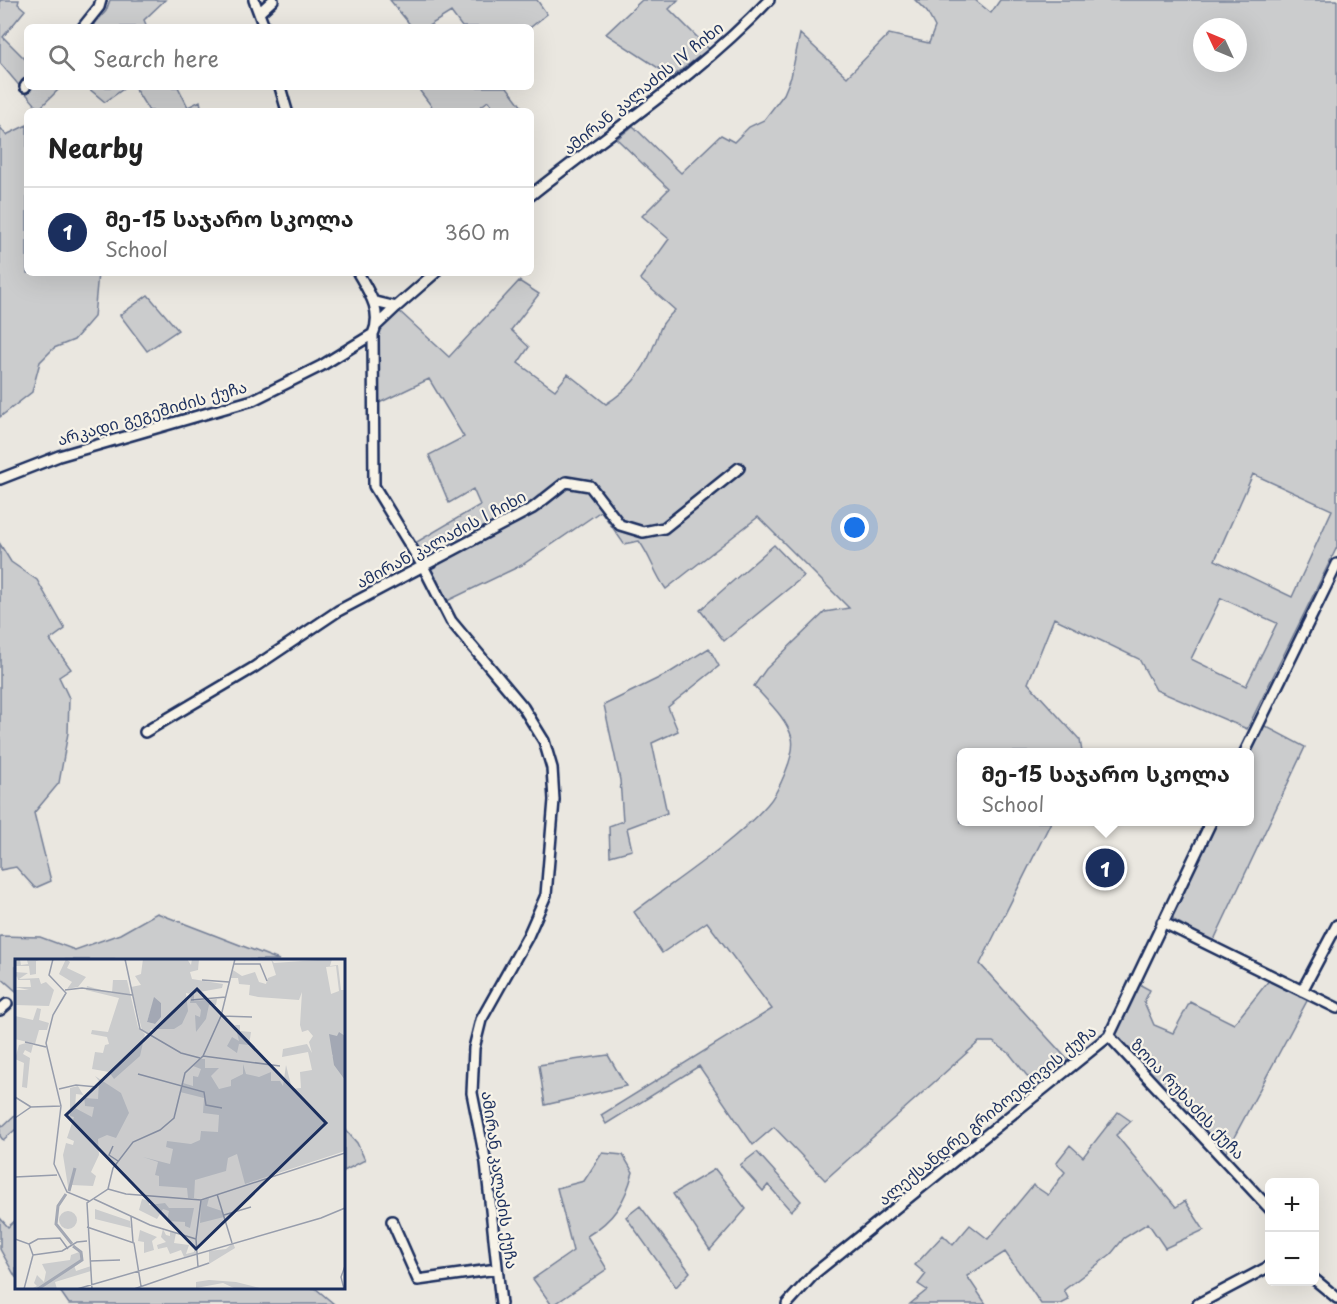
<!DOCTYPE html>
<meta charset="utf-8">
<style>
:root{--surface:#fff;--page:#f6f6f6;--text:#222;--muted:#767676;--line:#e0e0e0;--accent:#1b2f5e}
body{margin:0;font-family:"Playpen Sans","Noto Sans Georgian",sans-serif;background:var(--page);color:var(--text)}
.controls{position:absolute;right:18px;bottom:18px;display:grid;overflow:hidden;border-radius:9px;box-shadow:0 6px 24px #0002}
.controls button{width:54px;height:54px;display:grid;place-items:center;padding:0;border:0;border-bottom:2px solid var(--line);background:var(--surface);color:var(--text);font:30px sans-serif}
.compass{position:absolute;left:1193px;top:18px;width:54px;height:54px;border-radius:50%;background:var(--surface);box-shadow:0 6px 24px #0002;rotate:314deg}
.you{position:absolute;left:855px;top:528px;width:21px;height:21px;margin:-15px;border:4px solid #fff;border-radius:50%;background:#1a73e8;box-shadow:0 0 0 9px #1a73e833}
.badge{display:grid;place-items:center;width:39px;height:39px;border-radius:50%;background:var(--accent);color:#fff;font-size:20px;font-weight:700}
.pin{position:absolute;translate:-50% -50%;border:3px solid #fff;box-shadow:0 2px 6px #0006}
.popup{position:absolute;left:957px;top:748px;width:297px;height:78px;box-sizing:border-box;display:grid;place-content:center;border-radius:9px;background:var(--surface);filter:drop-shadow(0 2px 4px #0005);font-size:20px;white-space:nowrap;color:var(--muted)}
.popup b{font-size:22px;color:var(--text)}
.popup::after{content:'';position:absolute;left:50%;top:100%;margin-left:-12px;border:12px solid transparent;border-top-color:var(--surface)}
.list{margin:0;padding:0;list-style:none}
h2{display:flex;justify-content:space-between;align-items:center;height:78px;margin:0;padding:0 24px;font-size:26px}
h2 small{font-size:20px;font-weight:400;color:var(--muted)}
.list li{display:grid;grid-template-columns:39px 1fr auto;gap:18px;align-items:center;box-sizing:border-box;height:90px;padding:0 24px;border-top:2px solid var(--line)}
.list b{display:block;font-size:22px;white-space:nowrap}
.list p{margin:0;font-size:20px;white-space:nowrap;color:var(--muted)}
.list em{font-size:20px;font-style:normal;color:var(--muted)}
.icon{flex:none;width:33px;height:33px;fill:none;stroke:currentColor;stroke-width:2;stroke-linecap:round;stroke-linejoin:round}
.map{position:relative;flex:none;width:1337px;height:1304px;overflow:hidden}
.search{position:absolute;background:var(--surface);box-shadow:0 6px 24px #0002;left:24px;top:24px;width:510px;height:66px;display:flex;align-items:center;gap:15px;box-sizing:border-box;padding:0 21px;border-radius:9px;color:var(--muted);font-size:22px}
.panel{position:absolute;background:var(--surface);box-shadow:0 6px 24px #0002;left:24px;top:108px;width:510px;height:168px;border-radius:9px}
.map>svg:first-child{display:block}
</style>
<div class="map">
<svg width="1337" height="1304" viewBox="0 0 1337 1304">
<rect width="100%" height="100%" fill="#eae7e0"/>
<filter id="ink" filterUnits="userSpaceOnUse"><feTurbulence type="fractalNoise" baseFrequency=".0167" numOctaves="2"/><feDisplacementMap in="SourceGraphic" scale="12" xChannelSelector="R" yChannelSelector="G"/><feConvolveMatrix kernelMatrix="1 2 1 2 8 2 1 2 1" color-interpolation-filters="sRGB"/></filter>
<g filter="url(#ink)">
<path fill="#cbcccd" stroke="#737e96" stroke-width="1.5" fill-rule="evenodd" d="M0,0h19l-1,4 7,6 -22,27 24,24v26h34l-22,22 -39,-46z
M110,0h55l-21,20 3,7h-55l14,-16z
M390,0h147l10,14 -16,13h-69l-11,-15 -24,15h-15z
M642,0h36l-9,9 40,40 -37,28 -66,-43z
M915,0h60l16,13 9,-13h337v547l-90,182 -91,-39 -17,-31 -85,-41 -26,65 52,57 2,12h-121v70h90l-71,142 88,96 -32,27 -27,-34 -16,-11h-14l-154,138 -51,-53 -21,18 -54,-79 -93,58 -5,-9 171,-106 -65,-87 -45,31 -28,-41c43,-33 97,-67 133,-107 11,-12 29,-51 25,-67 -6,-21 -24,-36 -38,-52l12,-17 59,-57 24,-4 -91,-91 -92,72c-12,-16 -15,-32 -27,-48l-15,3 -23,-33 -79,54 -77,37 -30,-59 65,-38 -7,-16 -24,14 -20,-48 35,-18 -35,-58 -50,24 -3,-52 2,-21 20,-20 51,47 70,-76 20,13 -28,36 18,17 -11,16 37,27 13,-16 38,30c22,-14 36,-30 46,-54 10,-22 4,-21 23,-40l-35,-31 29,-40 -27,-23 27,-27 -52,-50 16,-13 48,47 40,-38 13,7 15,-15 15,-7 20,-26 7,-17 9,-43 47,43 42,-43 40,9 6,-16 -8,-15zM1202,27h36v36h-36zM1253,474l79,36 -40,87 -77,-37zM1221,598l56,25 -31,63 -55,-27z
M87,87h39l-21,15z
M134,87h44l10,20 12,-6 2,10h-53z
M424,87h83l18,24h-29l-8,-10 -13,10h-40l-15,-20z
M27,125v148h71l-4,44 -20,23 -20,8 -14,14 -8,30 -32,25v-290l6,8z
M148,295l30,35 -31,21 -27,-36z
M0,544l11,18 26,18 28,49 -15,11 21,29 -12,8 10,21 -1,35 -9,50 -25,30 17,68 -16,7 -19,-21 -16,3z
M774,545l30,31 -80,65 -24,-31z
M709,648l10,18 -51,41 10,24 -26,12 15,70 -40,15 5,22 -22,6 -1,-30 14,-5 -3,-41 -16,-75 65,-32z
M1263,725l42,22 -92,195 -39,-22 -3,-7 45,-91h33v-68z
M157,913l122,47h-263v31l-16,-14v-41l40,1 35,13 45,-16z
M1270,979l38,20 -83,155 -112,-119 24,-52 13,7 -6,12 10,23 19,8 17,-31 44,22z
M608,1055l18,31 -81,19 -6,-40z
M1118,1112l13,9 -15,14 60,72 9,-6 19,29 -39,18 -17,-25 -24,15 -13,16 -47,36 5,10 -8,4h-20l-36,-52 -38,24 19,28h-76l17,-14 -9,-6 8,-10 -11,-9 28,-30 10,10 17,-20 18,14 45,-54 15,10 17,-23 -9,-9 14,-18 13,12z
M16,1114v17l-1,-1 -12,10 -3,-4v-13l3,3z
M344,1128l13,15 8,17 -21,11z
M757,1152l44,49 -10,10 -23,-26 -5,6 -23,-26z
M602,1153l21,2 10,17c-8,30 -19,48 -46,64l20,33 -52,35h-4l-18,-25 40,-28 -16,-63 27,-7z
M715,1169l31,40 -36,41 -37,-56z
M640,1206l50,66 -14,15 -50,-70z
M0,1218l8,9 8,-7v58l-16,-29z
M58,1288h257l19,16h-265z"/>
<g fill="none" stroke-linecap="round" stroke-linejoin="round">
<g stroke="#1b2f5e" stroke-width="14">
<path id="minor" d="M254,0l10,27
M260,12l13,-12
M83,27l16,-20 2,-7
M25,87l2,-3
M280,87l7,24
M531,195c80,-64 167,-120 238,-195
M358,273c11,19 25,39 15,61l1,152 50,82 27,53 72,86 21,34 8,27 2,32 -8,95 -18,41 -47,84 -7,28 -2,45 14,70 15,141
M375,302l21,5 39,-34
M377,325l19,-18
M0,479l59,-23 194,-56 68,-34 52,-32
M145,732l108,-64 85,-57 195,-103 33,-26 24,4 30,39 23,7 21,-4 75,-60
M1245,752l92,-188
M1162,922l175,86
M1302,991l35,-66
M0,1010l7,-6
M1109,1036l161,173
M392,1221l26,59 79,-11
M1314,1279l23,19
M787,1304l28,-31 294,-237 102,-214
M1198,1304l72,-38"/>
</g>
<use href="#minor" stroke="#f7f3e8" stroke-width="9"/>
</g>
</g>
<g text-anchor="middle" stroke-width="4.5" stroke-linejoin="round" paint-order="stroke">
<g font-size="16" fill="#1b2f5e" stroke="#f7f3e8">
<text transform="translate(643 88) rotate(-39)" y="6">ამირან კალაძის IV ჩიხი</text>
<text transform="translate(152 413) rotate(-16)" y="6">არკადი გეგეშიძის ქუჩა</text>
<text transform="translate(441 539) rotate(-28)" y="6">ამირან კალაძის I ჩიხი</text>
<text transform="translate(1188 1099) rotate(47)" y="6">ზოია რუხაძის ქუჩა</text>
<text transform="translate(987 1115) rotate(-39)" y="6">ალექსანდრე გრიბოედოვის ქუჩა</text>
<text transform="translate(500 1180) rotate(82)" y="6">ამირან კალაძის ქუჩა</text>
</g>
</g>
<g transform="translate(15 959)">
<rect width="330" height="330" fill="#eae7e0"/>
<path d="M0,0h5l1,6 7,-1 -1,-4 -6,-1h21l-6,2v13l-6,1 -1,-9h-13l-1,6 13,1 -9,6 20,-1 2,6 5,-2 8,8 -5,16 -34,-1v-15h14l-14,-3h16l-1,-7h-12l-1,-4 -2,3zM51,0l4,3 -3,6 19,9 -8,10 -11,2 5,-7 -13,-8zM128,0h44l4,6 1,-6h7l-1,11 -8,2 2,7 31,5 -1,4 -28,5v8l23,-2 -1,6h-7l-3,14 -10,13 -1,-17 5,2 1,-7 -5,-7h-6l1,-9 -5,-1 2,18 -6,13 -8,5h-23l-2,5 -7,-4 -11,-43 10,-2 -6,-9 6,-2zM139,41l7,3 -6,21 -8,-2zM256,0l3,4 58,-4 -2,7 8,-1 3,25h4v59l-13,6 13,24v72l-100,33 -8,-30 -9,4 -2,13 -31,9 -1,18h-6l-1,-10 -28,-2v-10l-4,-1 3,-13 -15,-5 27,7 3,-15 -7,-2 1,-6 24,3 9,-4 1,-9 17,1 1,-17 -16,-2 1,-15 -24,-6 3,-9 10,3v-10l5,1 3,-8 -8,-3 8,-7h4v9h14l-8,8 8,13 12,-3v-6l12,-6v-10l3,10 13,3 12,-5v9h9l3,5 3,-21 6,24 9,-1 -1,-16 12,-2 -4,-18 -26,5 1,-8 24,-5 5,9 -3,-11 4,-6 -5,-6 -6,2 -2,-7 2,-33 -3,8 -41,-3 -9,-2 1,-10 -11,-1 -1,-6h-7l2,-8 9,6 13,-4 4,10 7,2 2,-6 8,-3zM321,7l3,25 -8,3 -5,-27zM98,21h14l11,47 7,7 -5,22 -26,23 -5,-7 -17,-3 3,-17 8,1 2,-8 4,-1 -2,-7 -16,-3 1,-4 16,2 11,-34 -33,-8 1,-4 25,7zM22,49l4,1 -2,11 10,3 -2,7h-8l-4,14 -20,-5v-23l18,4zM220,66h5v6l11,1 -2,13 -10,-1 -2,9 -10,-7 5,-9 7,4zM11,84l7,2 -2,8 -6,-3 -2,4 7,4 -3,30 -5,-1 2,-24 -9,-4 4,-14zM80,117l26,17 8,20 -13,25 -9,-3 -9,4 1,16 -8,17 5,4 -3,10 -21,-1 -3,8 -6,-38 3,-12 7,2 1,-4 -7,-3 7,-21 -4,-1v-28l8,-2 7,12 13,1 1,-18zM61,135l8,1 1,11 9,1 -2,10 -17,-9zM194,239l-2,8 15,5 2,6 -24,6 1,-22zM127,240l7,2v4l16,-2 4,5h25l-4,20 -5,-2v-4l-18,-1 2,-10 -6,-2 -6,10 -18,-9zM80,250l35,12 1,7 -36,-9zM44 261a9 9 0 1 1 18 0a9 9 0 1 1-18 0ZM148,270l3,6 4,1v-5l6,2 -2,10 15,2 -3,9 8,-2v-4l3,6 -13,3 -3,-7 -11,4 -3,-7 -9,2 -1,-4 9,-3 -5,-5zM125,271l17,7 -5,4 2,9 -10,3v-11l-6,-1zM218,284l2,5 -26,16v-13l17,-2zM67,292v10l-8,4 2,6 15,-5v5l-36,11 2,7h-26l6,-3 -3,-3 3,-8 7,7 2,-10 -4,-8 28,-4 1,-5zM194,321l27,2 28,7h-28l-13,-6 -27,5v-6z" fill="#cbcccd" fill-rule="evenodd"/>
<path d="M139,38l7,6v14l-6,7 -8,-2zM324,73l6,4v44l-11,-15 -5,-31 8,2z" fill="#a3a8b4"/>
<path fill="none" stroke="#a3a8b4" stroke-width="3" d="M54,232l6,-23M51,235l-8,12 -2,18 16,20M23,330l44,-29 -1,-8 -8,-6"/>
<path fill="none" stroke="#979dac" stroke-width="1.5" d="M110,0l15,70 41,24 19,5M219,5h26l7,17M187,21l27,2M50,31l17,-2 50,7M176,41l35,-3M206,57l31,1M10,83l21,5M188,97l77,10M123,115l66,18 2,13 16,3M44,130l17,-4 21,2M0,138l16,10M46,147l-7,58 13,28 22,9M0,159l16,-11 30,-1 -15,-63 7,-28 13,-22 -17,-18 4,-16M98,187l-4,9 9,6M0,218l42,-2M93,230l18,5 75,6 144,-47M202,235l15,49M79,240l56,26 46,14M209,256l27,-8M116,257l2,26M72,268l47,16 7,43M0,280l14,5 4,11M14,285l9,-5 22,-1 8,11M18,296l29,-4 15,-9 10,-1M75,302l30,-1M183,308l-2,-28 5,-39M9,330l9,-34M62,330l244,-71 24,-10M77,330l-5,-86 21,-14 5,-21 20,-26 27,-12 14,-12 11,-45 18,-17 18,-40 14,-57M119,330l75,-26M182,330h23M329,330l-3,-12 4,-11"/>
<path fill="#1b2f5e" fill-opacity="0.15" stroke="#1b2f5e" stroke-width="3" d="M182,30l129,134 -130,126 -130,-134z"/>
<rect width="330" height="330" fill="none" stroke="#1b2f5e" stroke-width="3"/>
</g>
</svg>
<div class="controls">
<button>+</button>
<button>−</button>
</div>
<svg class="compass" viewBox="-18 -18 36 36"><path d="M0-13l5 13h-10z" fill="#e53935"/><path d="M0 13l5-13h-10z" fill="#767676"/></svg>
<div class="you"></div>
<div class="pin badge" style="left:1105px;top:868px">1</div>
<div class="popup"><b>მე-15 საჯარო სკოლა</b>School</div>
<div class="search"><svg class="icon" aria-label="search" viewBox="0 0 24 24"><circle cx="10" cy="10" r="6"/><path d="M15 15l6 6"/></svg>Search here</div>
<section class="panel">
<h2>Nearby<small></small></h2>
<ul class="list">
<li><span class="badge">1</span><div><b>მე-15 საჯარო სკოლა</b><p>School</p></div><em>360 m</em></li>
</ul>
</section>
</div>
